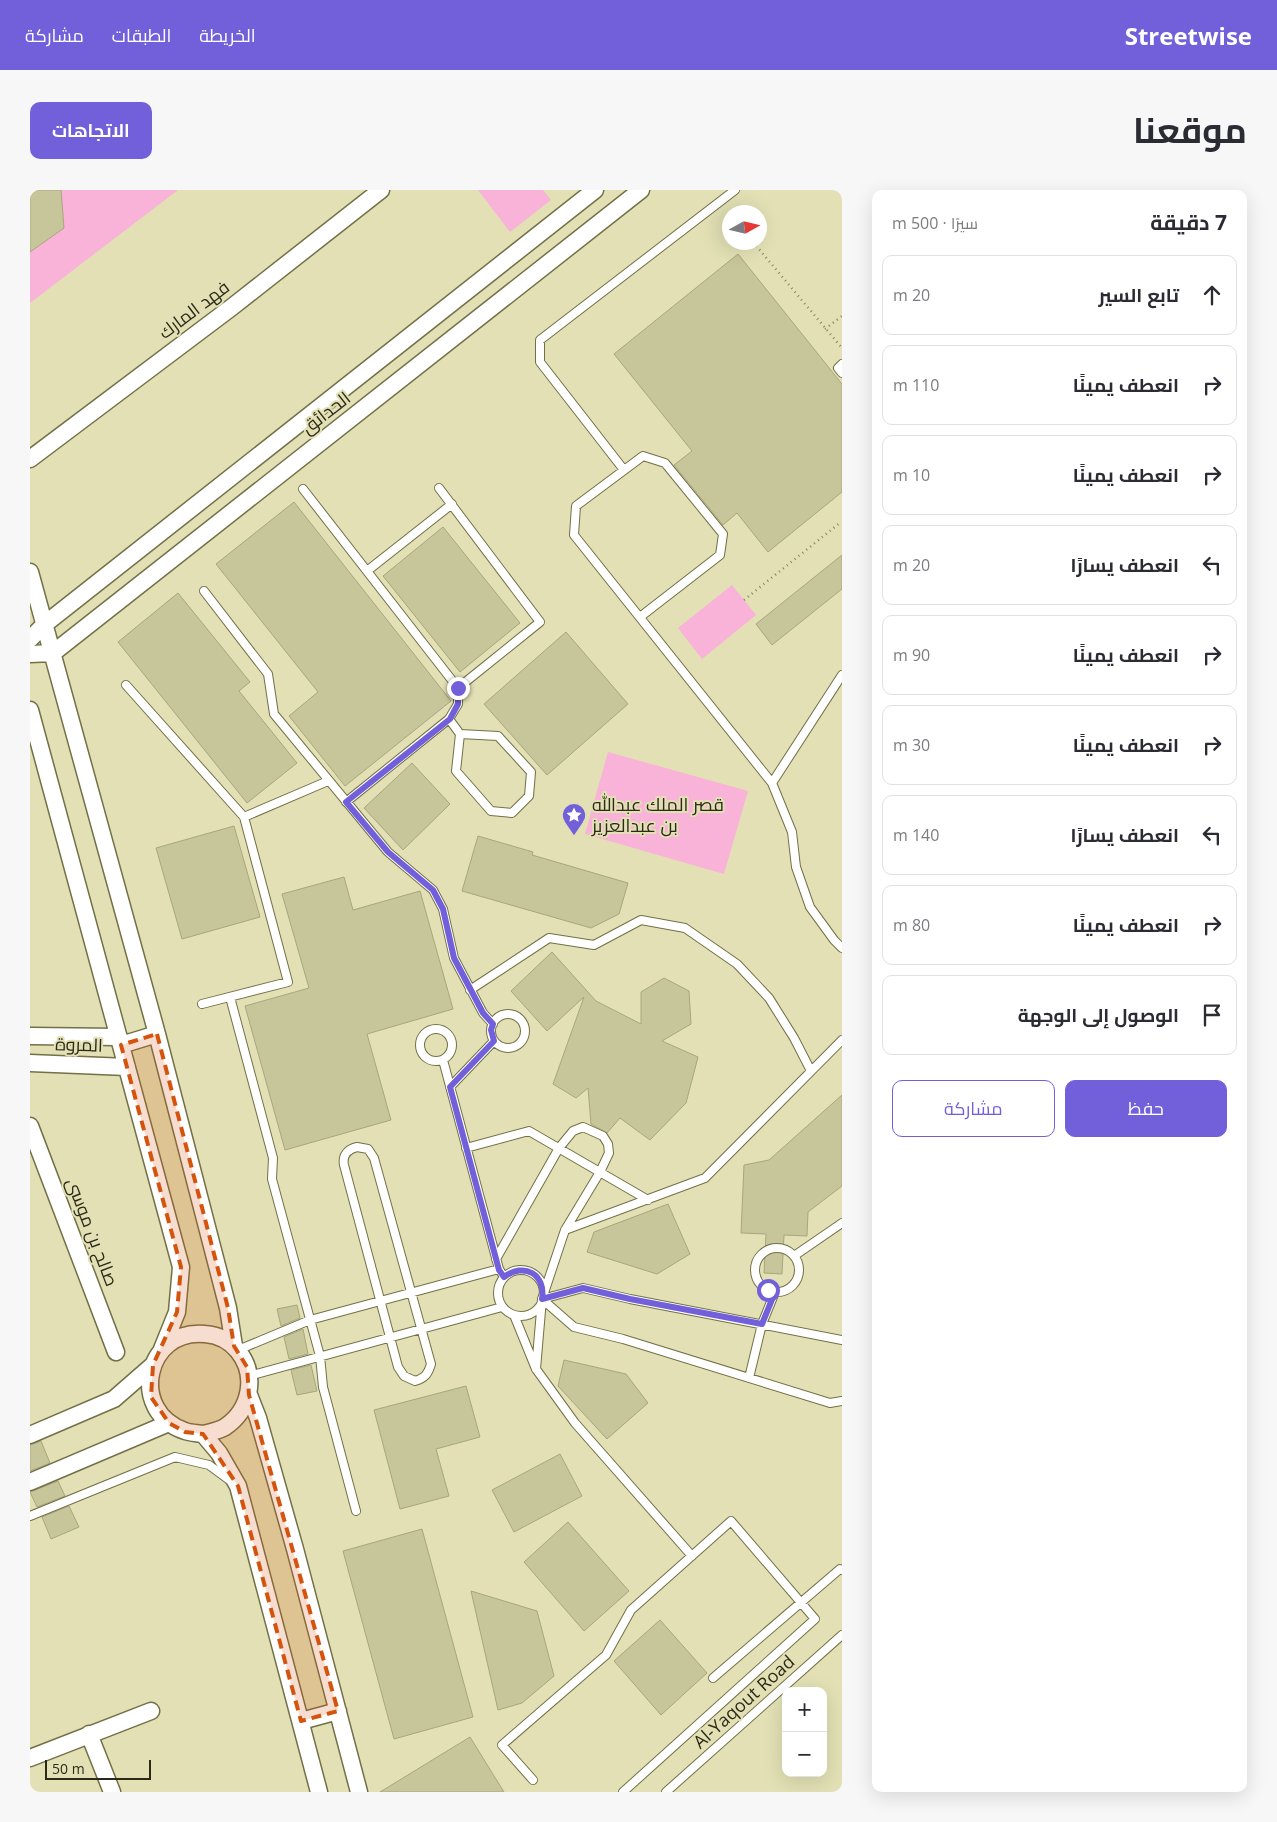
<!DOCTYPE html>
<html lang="ar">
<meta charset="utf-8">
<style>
:root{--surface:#fff;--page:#f7f7f7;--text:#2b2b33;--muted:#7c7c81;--line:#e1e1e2;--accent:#725fda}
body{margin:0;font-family:"Open Sans",Cairo,sans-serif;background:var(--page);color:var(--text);direction:rtl}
.controls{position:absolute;right:15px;bottom:15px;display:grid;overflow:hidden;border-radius:10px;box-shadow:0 5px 20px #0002}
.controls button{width:45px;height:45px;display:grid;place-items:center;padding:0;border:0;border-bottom:1px solid var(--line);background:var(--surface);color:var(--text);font:25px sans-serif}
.compass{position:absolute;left:692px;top:15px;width:45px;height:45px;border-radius:50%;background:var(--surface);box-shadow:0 5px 20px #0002;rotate:82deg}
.scale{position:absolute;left:15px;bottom:12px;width:106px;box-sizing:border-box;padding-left:5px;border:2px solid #2b2a19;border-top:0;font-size:14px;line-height:18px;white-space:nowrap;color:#2b2a19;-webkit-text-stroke:4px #e2e0b4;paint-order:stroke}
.stop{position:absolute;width:15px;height:15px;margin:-11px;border:4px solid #725fda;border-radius:50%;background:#fff}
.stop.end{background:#725fda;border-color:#fff;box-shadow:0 1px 5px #0008}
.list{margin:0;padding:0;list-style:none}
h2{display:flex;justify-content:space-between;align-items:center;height:65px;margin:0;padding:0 20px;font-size:21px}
h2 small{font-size:16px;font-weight:400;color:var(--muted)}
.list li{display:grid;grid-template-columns:32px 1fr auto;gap:15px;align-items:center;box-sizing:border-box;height:80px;margin:0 10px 10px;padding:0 10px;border:1px solid var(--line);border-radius:10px}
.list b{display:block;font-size:19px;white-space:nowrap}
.list em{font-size:16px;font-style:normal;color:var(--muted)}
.actions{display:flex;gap:10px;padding:15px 20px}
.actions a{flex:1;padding:11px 0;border:1px solid var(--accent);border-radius:10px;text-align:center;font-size:18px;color:var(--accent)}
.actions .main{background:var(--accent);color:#fff}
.icon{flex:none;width:28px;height:28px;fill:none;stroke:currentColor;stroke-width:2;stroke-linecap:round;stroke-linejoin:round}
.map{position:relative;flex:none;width:812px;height:1602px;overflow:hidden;direction:ltr;border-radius:10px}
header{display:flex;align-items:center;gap:30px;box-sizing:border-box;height:70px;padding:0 25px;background:var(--accent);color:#fff}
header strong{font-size:24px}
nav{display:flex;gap:28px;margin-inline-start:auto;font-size:18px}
.intro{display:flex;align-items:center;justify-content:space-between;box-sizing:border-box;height:120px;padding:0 30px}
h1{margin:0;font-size:35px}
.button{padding:12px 22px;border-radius:10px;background:var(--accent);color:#fff;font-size:18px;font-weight:700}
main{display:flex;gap:30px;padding:0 30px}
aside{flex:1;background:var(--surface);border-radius:10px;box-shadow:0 5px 20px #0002}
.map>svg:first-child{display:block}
</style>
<header>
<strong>Streetwise</strong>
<nav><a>الخريطة</a><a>الطبقات</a><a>مشاركة</a></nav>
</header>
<div class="intro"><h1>موقعنا</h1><a class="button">الاتجاهات</a></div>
<main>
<aside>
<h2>7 دقيقة<small>سيرًا · 500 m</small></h2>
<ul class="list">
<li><svg class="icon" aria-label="ahead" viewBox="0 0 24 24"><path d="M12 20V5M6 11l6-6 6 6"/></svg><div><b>تابع السير</b></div><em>20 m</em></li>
<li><svg class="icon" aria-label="right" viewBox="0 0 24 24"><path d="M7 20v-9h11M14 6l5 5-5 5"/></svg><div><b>انعطف يمينًا</b></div><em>110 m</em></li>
<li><svg class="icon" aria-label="right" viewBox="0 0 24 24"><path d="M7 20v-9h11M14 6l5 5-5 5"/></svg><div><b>انعطف يمينًا</b></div><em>10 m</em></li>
<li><svg class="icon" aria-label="left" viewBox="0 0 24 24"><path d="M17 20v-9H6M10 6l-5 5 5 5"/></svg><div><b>انعطف يسارًا</b></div><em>20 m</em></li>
<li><svg class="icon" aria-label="right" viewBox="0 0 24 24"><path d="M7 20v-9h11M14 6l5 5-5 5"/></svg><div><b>انعطف يمينًا</b></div><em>90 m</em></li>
<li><svg class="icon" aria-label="right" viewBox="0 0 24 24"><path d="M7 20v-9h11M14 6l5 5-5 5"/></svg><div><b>انعطف يمينًا</b></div><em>30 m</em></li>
<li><svg class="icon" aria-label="left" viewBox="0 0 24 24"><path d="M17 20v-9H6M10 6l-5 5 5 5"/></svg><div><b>انعطف يسارًا</b></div><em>140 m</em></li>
<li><svg class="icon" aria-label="right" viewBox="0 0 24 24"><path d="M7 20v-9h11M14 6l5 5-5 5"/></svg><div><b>انعطف يمينًا</b></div><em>80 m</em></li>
<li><svg class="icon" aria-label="arrive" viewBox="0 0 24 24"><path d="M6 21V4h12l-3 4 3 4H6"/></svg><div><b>الوصول إلى الوجهة</b></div></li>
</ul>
<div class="actions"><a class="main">حفظ</a><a>مشاركة</a></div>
</aside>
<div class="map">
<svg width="812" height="1602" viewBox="0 0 812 1602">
<rect width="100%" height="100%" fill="#e2e0b4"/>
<path fill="#f9b2d8" d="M0,0h148l-148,113z
M448,0h65l8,10 -41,32z
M702,395l24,30 -54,44 -24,-31z
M578,562l140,39 -24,83 -139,-40z"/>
<path fill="#c7c69a" stroke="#a8a77c" d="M0,0h31l3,38 -34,24z
M708,64l104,130v108l-74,60 -31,-39 -14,12 -49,-60 18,-14 -78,-97z
M264,312l157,199 -106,85 -56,-70 29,-24 -102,-128z
M413,337l77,96 -60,49 -77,-96z
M812,365v34l-70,56 -16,-21z
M148,403l72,89 -11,9 58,72 -50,40 -129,-161z
M536,442l62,72 -81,71 -63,-71z
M382,573l38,41 -47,46 -39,-42z
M204,636l26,91 -78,22 -26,-91z
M448,646l55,16 -1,3 96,28 -9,31 -28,14 -129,-37z
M314,687l9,33 67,-19 33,118 -86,25 24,86 -106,30 -40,-144 64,-18 -27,-94z
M522,762l44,49 45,23v-32l23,-14 25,13 2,33 -29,17 36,16 -12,46 -36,37 -30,-22 -13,15 -16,-9 -3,-36 -12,10 -23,-14 31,-87 -37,34 -36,-40z
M812,905v91l-34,26 -1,24 -23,-1 -2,39 -18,-1 2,-39 -25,-1 3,-68 25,-5z
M638,1014l22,50 -33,20 -70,-22 7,-20z
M267,1115l3,13 -19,8 -4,-17z
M273,1139l5,25 -19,5 -5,-22z
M534,1170l62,14 22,29 -41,36 -49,-53z
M281,1175l6,26 -20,4 -6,-25z
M436,1196l14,51 -44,12 13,47 -49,13 -26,-99z
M11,1251l9,22 -20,8v-26z
M530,1264l22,42 -68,36 -22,-42z
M28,1291l7,15 -28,11 -7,-15z
M39,1316l10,21 -28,12 -9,-22z
M538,1332l61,69 -45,40 -60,-69z
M392,1339l51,188 -79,22 -51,-188z
M441,1401l66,20 17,65 -32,27 -24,7z
M630,1430l47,53 -46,42 -47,-54z
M440,1547l34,55h-124z"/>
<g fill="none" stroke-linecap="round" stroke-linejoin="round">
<g stroke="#727047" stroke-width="10">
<path id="service" d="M812,174l-4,4 4,5
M594,280l-84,-108v-22l195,-150
M273,299l155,199
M337,381l85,-67
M174,401l64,83 6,40 114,138 45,38 10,19 11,49 29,55 10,11
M610,427l80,-62 3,-21 -58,-71 -22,-7 -67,50 -2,29 198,248 20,49 4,35 14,40 24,33 8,8
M96,495l118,132 44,165 -86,22
M419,529l11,15 -4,37 35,40 21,2 17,-17 2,-24 -33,-36 -38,-2
M742,593l70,-108
M316,612l103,-83 9,-15v-16l82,-66 -101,-134
M214,627l84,-36
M440,800l79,-52 45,7 47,-25 44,8 52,36 32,34 25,40 17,33
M200,807l43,161 -1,21 48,177 3,31 33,124
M461 841a17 17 0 1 1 34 0a17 17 0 1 1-34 0Z
M390 855a16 16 0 1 1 32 0a16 16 0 1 1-32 0Z
M413,870l56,209 5,8
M420,897l44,-46
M327,957l11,2 6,9 57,206c-3,10 -6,14 -16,17l-11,-5 -6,-9 -54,-202c-2,-10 4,-16 13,-18z
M436,958l63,-17 119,69
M535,1040l140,-52 137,-138
M725 1080a22 22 0 1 1 44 0a22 22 0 1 1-44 0Z
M764,1066l48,-33
M466,1069l63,-111 14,-17 10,-4 20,9 5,8 1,9 -9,19 -35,58 -23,69 -6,70
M468 1103a23 23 0 1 1 46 0a23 23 0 1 1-46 0Z
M484,1125l22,54 39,54 117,133
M812,1150l-212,-41 -47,-11 -41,11 32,28 49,12 207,64 12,-2
M208,1160l72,-30 189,-51
M219,1186l253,-69
M719,1188l13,-54 13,-32
M0,1326l145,-59 34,8 19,14
M683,1488l127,-109 2,1
M503,1590l-31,-35 104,-90 25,-45 100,-89 84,98 -192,173
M636,1602l176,-157"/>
</g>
<g stroke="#727047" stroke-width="19">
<path id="minor" d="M0,269l202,-152 149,-117
M0,382l127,462 71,274 6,38
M0,449l15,-15 550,-434
M0,464l23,-1 588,-463
M0,520l151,557 -4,45 -15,37
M0,846l89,1
M91,855l36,-11
M0,873l97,4
M0,936l86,226
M219,1205l9,23 37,131 64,243
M173,1244c7,-2 16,-3 22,-7 25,-17 33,-51 13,-76 -8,-10 -20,-16 -33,-17 -60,-6 -77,78 -20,97 5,2 12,2 18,3l16,19 19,33 81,306
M0,1245l84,-36 39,-34
M0,1292l139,-59
M271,1531l37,-10
M59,1544l23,58
M0,1568l121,-47"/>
</g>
<path stroke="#888668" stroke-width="2.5" stroke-dasharray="1 4" stroke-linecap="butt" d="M723,52l89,106
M795,139l17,-13
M714,410l97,-78"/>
<use href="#service" stroke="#fff" stroke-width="8"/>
<use href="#minor" stroke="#fff" stroke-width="16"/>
</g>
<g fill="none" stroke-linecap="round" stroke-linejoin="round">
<path stroke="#725fda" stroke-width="6" d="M428,498v16l-8,15 -104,83 42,50 45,38 10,19 11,49 29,55 10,11 -2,6 3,11 -44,46 49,183 5,7c20,-15 42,-3 38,22l41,-11 47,11 132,25 13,-32 -7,-2"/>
</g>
<path fill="#d5540d" fill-opacity="0.2" stroke="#d5540d" stroke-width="4" stroke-dasharray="10 6" stroke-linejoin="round" d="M127,844l71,274 6,38 13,21 2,28 89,316 -37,10 -63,-235 -35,-52 -18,-2 -16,-9 -18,-26 2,-32 24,-53 4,-45 -60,-222z"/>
<defs>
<g id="sight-pin" transform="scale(1.25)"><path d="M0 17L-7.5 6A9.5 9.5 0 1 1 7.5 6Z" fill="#725fda" stroke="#e2e0b4"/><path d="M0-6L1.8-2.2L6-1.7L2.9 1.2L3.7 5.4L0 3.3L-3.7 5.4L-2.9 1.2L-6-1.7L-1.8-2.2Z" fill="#fff"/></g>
</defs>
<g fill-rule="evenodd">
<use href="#sight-pin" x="544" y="625"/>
</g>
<g text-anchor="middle" stroke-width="4" stroke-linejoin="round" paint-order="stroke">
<g font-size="18" fill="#2b2a19" stroke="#e2e0b4">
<text transform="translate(164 120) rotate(-37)" y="6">فهد المارك</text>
<text transform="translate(296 223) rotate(-38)" y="6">الحدائق</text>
<text transform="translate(49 855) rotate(2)" y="6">المروة</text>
<text transform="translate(62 1042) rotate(69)" y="6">صالح بن موسى</text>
<text transform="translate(714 1512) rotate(-42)" y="6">Al-Yaqout Road</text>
</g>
<g font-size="18" fill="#2b2a19" stroke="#e2e0b4" text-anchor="start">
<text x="562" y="621">قصر الملك عبدالله<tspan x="562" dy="21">بن عبدالعزيز</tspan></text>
</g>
</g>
</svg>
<div class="controls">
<button>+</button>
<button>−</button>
</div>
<svg class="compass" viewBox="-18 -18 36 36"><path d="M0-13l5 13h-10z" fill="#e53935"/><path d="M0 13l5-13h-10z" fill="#7c7c81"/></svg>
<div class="scale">50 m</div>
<div class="stop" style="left:738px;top:1100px"></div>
<div class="stop end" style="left:428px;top:498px"></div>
</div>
</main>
